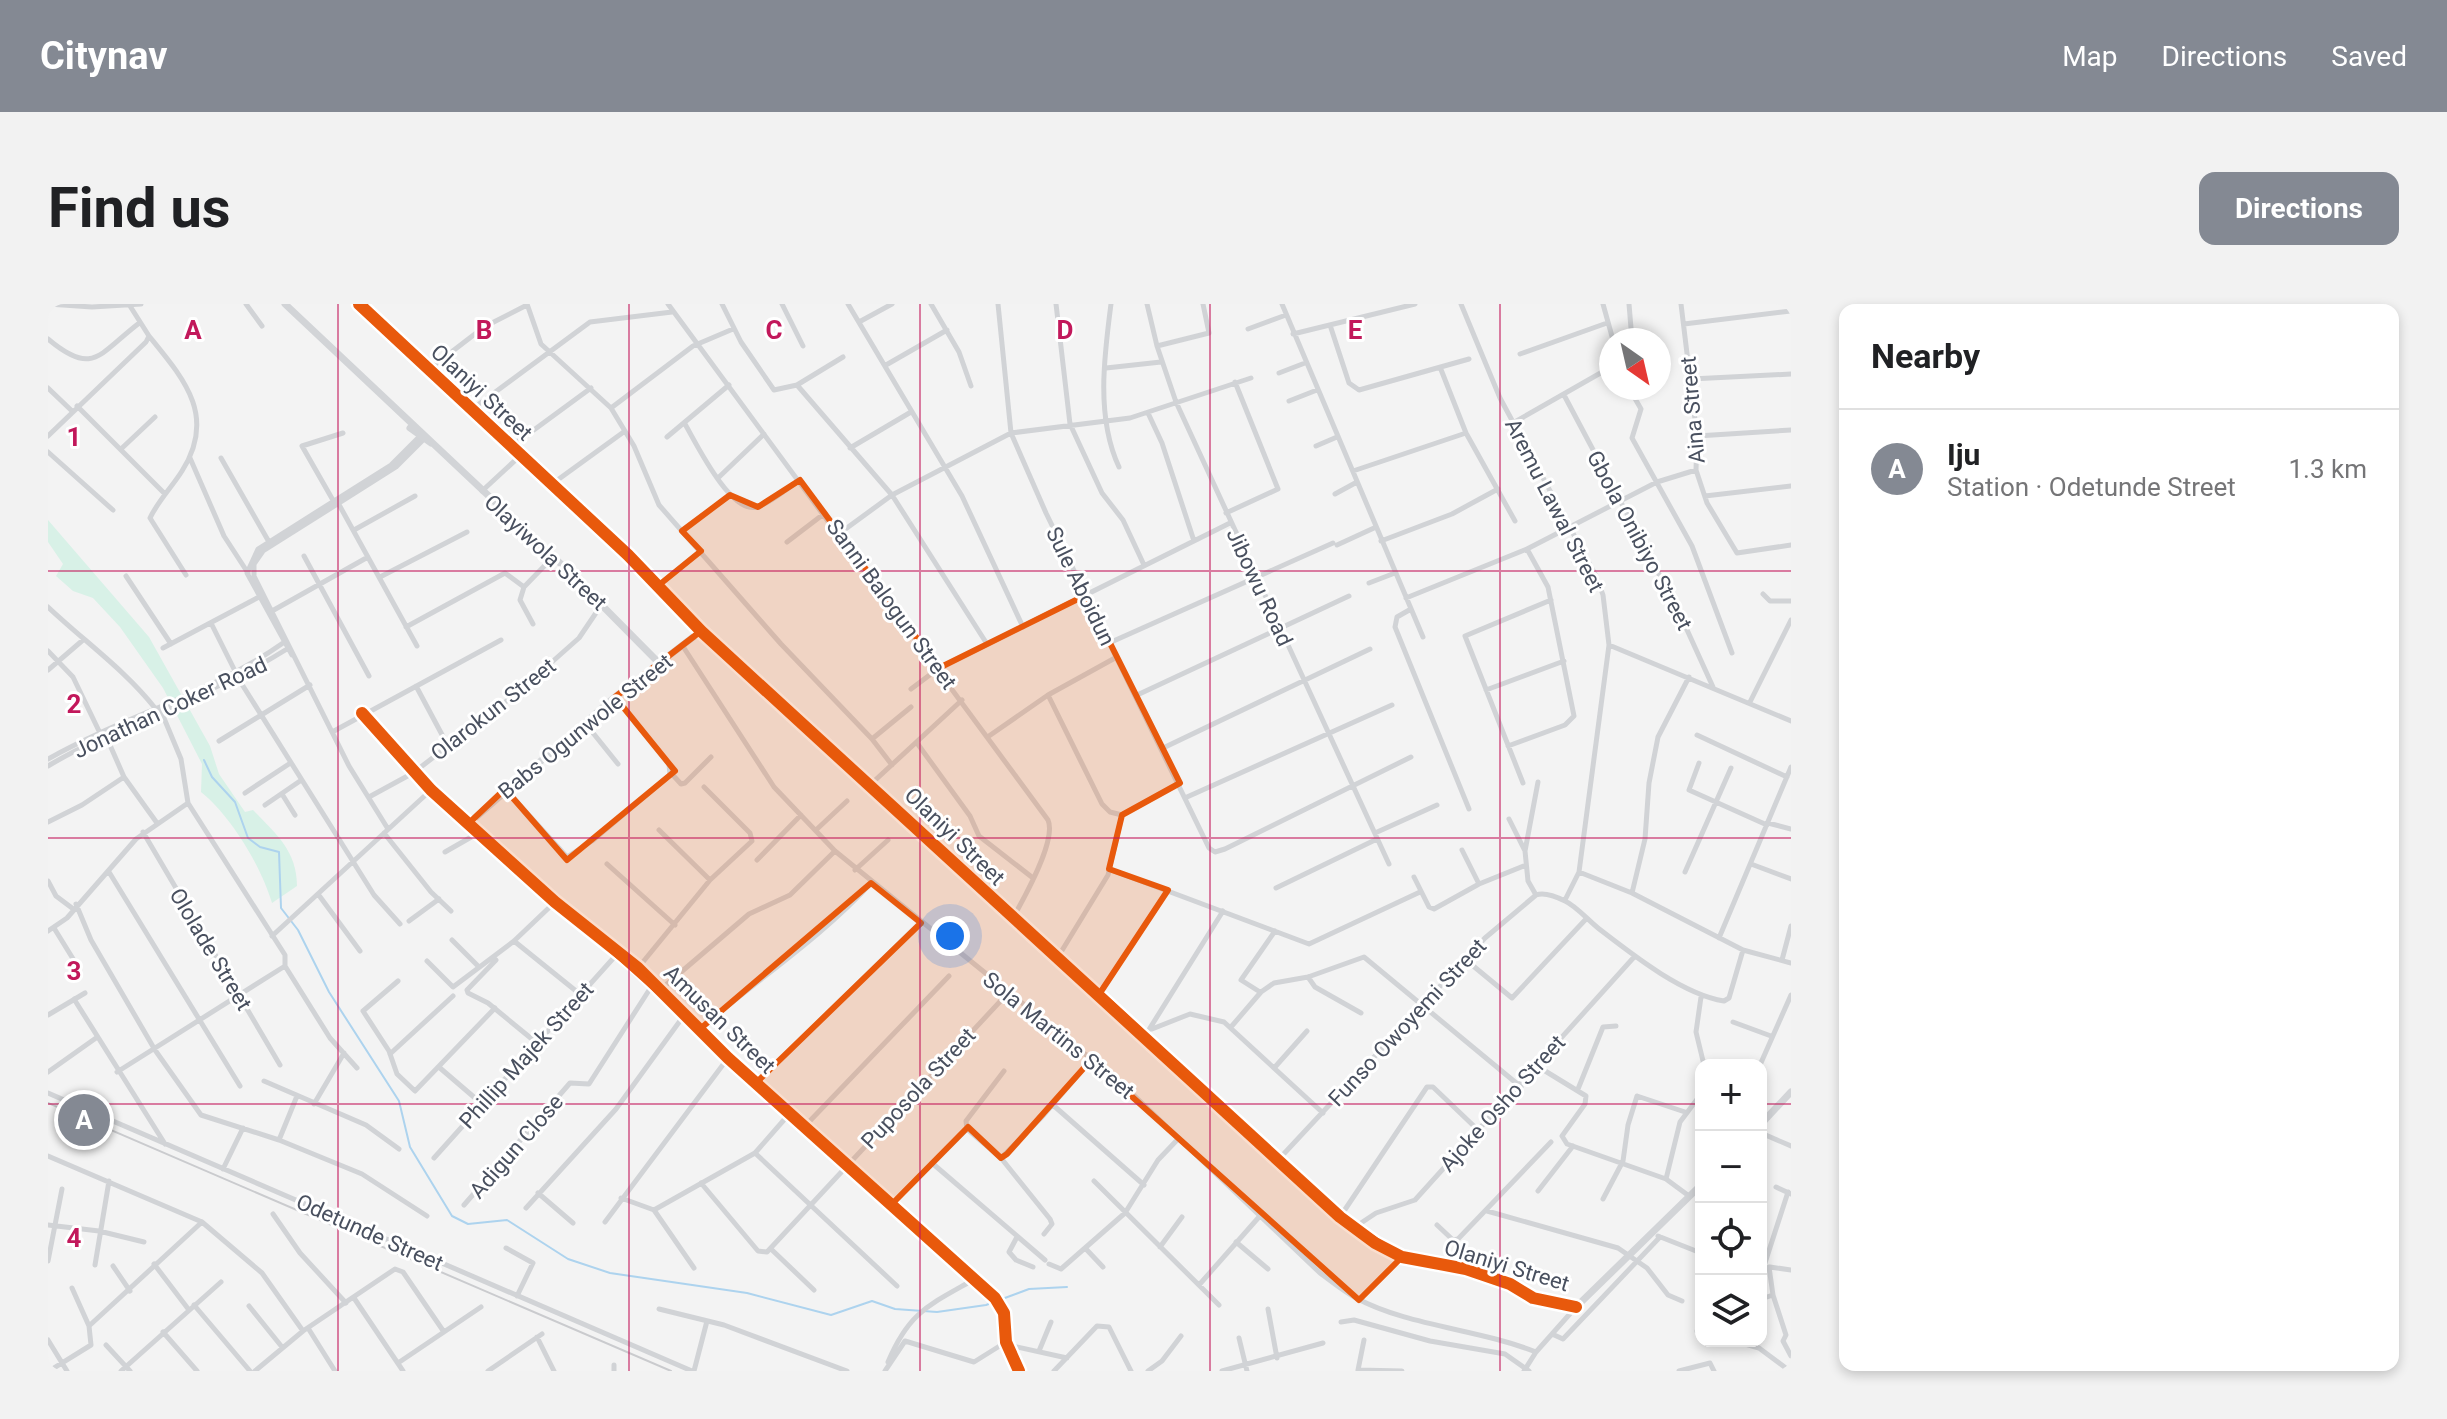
<!DOCTYPE html>
<meta charset="utf-8">
<style>
:root{--surface:#fff;--page:#f2f2f2;--text:#202124;--muted:#757577;--line:#e0e0e0;--accent:#848993}
body{margin:0;font-family:Roboto,sans-serif;background:var(--page);color:var(--text)}
.controls{position:absolute;right:24px;bottom:24px;display:grid;overflow:hidden;border-radius:16px;box-shadow:0 4px 12px #0003}
.controls button{width:72px;height:72px;display:grid;place-items:center;padding:0;border:0;border-bottom:2px solid var(--line);background:var(--surface);color:var(--text);font:40px sans-serif}
.compass{position:absolute;left:1551px;top:24px;width:72px;height:72px;border-radius:50%;background:var(--surface);box-shadow:0 4px 12px #0003;rotate:146deg}
.you{position:absolute;left:902px;top:632px;width:28px;height:28px;margin:-20px;border:6px solid #fff;border-radius:50%;background:#1a73e8;box-shadow:0 0 0 12px #1a73e833}
.badge{display:grid;place-items:center;width:52px;height:52px;border-radius:50%;background:var(--accent);color:#fff;font-size:26px;font-weight:700}
.pin{position:absolute;translate:-50% -50%;border:4px solid #fff;box-shadow:0 2px 8px #0006}
.list{margin:0;padding:0;list-style:none}
h2{display:flex;justify-content:space-between;align-items:center;height:104px;margin:0;padding:0 32px;font-size:34px}
h2 small{font-size:26px;font-weight:400;color:var(--muted)}
.list li{display:grid;grid-template-columns:52px 1fr auto;gap:24px;align-items:center;box-sizing:border-box;height:120px;padding:0 32px;border-top:2px solid var(--line)}
.list b{display:block;font-size:30px;white-space:nowrap}
.list p{margin:0;font-size:26px;white-space:nowrap;color:var(--muted)}
.list em{font-size:26px;font-style:normal;color:var(--muted)}
.icon{flex:none;width:44px;height:44px;fill:none;stroke:currentColor;stroke-width:2;stroke-linecap:round;stroke-linejoin:round}
.map{position:relative;flex:none;width:1743px;height:1067px;overflow:hidden;border-radius:16px}
header{display:flex;align-items:center;gap:48px;box-sizing:border-box;height:112px;padding:0 40px;background:var(--accent);color:#fff}
header strong{font-size:38px}
nav{display:flex;gap:44px;margin-inline-start:auto;font-size:28px}
.intro{display:flex;align-items:center;justify-content:space-between;box-sizing:border-box;height:192px;padding:0 48px}
h1{margin:0;font-size:56px}
.button{padding:20px 36px;border-radius:16px;background:var(--accent);color:#fff;font-size:28px;font-weight:700}
main{display:flex;gap:48px;padding:0 48px}
aside{flex:1;background:var(--surface);border-radius:16px;box-shadow:0 4px 12px #0003}
.map>svg:first-child{display:block}
</style>
<header>
<strong>Citynav</strong>
<nav><a>Map</a><a>Directions</a><a>Saved</a></nav>
</header>
<div class="intro"><h1>Find us</h1><a class="button">Directions</a></div>
<main>
<div class="map">
<svg width="1743" height="1067" viewBox="0 0 1743 1067">
<rect width="100%" height="100%" fill="#f3f3f3"/>
<path fill="#d8f1e7" d="M0,216l101,117 61,109 9,28 26,38 8,-2c23,24 44,41 44,76l-25,17c-11,-37 -41,-87 -71,-111l1,-28 -39,-76 -43,-61 -27,-29 -20,-7 -17,-15 7,-12 -15,-22z"/>
<g fill="none" stroke-linecap="round" stroke-linejoin="round">
<path stroke="#add3ee" stroke-width="2" d="M156,456l8,17 23,25 13,36 12,9 19,5 2,56 17,22 31,62 70,109 11,46 42,69 16,8 39,-4 61,39 42,14 137,20 84,22 41,-14 23,8 42,3 49,-7 43,-16 38,-2"/>
<path stroke="#d1d3d6" stroke-width="5" d="M0,0l44,3 49,-3
M198,0l16,22
M311,0l269,251 73,76
M479,0l14,40 70,64 23,38 25,59 122,139 91,95 20,26
M620,0l380,516c9,20 -24,78 -35,98
M674,0l19,38 33,48 23,-5 46,-28
M734,0l21,42
M800,0l114,192 61,131
M883,0l28,48 12,34
M950,0l13,129 35,80 163,335 6,4 10,-3 186,-92
M1008,0l14,120 32,69 21,27 21,45
M1063,0c-7,53 -15,114 8,163
M1099,0l10,42 19,56 213,462
M1234,0l141,333
M1413,0l39,94 96,178 7,19 6,50 -30,227 -14,28
M1555,0l10,36
M1581,0l3,36
M1633,0l16,132 -1,34 11,33 30,50 54,-8
M811,18l33,-18
M1636,20l107,-13
M1282,21l19,58 10,7 110,-31
M1200,25l38,-14
M1245,30l122,-30
M101,32c35,43 68,80 33,135 -10,16 -24,30 -32,47l36,57
M0,35c45,38 51,15 90,-15
M1109,42l52,-13 -6,-29
M1472,50l87,-31
M838,61l61,-35
M1392,63l26,66 49,88
M1058,64l55,-6
M380,66l56,-43 43,-22
M1231,69l26,-10
M1643,75l100,-5
M749,81l95,110 95,149
M0,84l24,23
M1581,84l12,21 -9,29 60,108 40,107
M1516,91l114,215 35,77
M1241,97l28,-11
M29,102l88,88
M563,104l82,-62 40,-17
M423,106l119,-88 82,-10
M1100,109l14,30 32,98
M1465,119l98,-56
M637,120c11,19 46,91 72,83 14,-4 30,-19 43,-27
M0,132l98,-94 3,-6 -19,-30
M1649,132l94,-6
M619,133l62,-52
M464,142l79,-58
M1268,142l21,-9
M802,144l61,-36
M73,145l34,-32
M0,148l65,58
M142,154l34,78 24,37
M173,154l48,84
M1305,167l113,-38
M670,174l46,-44
M504,180l73,-53
M434,187l39,-36
M1287,190l22,-12
M1657,192l86,-10
M289,197l80,145
M286,198l-32,-56 41,-13
M1178,209l52,-24 -43,-107
M306,226l61,-34
M634,227l48,-36
M792,229l52,-38 119,-62 119,-15 121,-40
M1333,237l71,-27 46,-25
M739,238l38,-29
M1289,241l37,-17
M256,252l65,120
M78,272l45,68
M332,273l87,-45
M1321,279l26,-10
M611,281l42,-34
M476,283l-4,13 13,24
M1715,290l7,7h21
M1358,294l121,-49 130,-67 39,-12
M0,303c36,34 77,63 107,101
M1363,305l-14,8 -2,10 74,182
M224,307l96,-54
M163,319l25,50
M358,323l99,-54 19,14 29,-30
M1061,339l224,-100
M1561,341l182,76
M115,344l96,-51
M636,344l90,139 61,64 287,233 198,189c11,8 23,18 36,25 52,28 122,31 180,54
M0,347l25,26 26,54
M244,351l-45,-82 11,-24 133,-84 31,-31
M0,366l35,-30
M190,374l136,217 26,29
M368,382l31,58
M863,385l28,-21 291,-145
M1438,386l78,-29
M1000,391l54,109 8,8 12,3 58,-32
M1087,392l214,-100
M1702,398l41,-82
M113,407l20,48 7,44
M314,409l69,77 124,112 83,66 90,90 267,240 9,15 2,29 13,29
M537,419l33,41
M286,427l167,-91
M1649,431l90,42
M58,432l18,41 33,46
M941,432l59,-41 67,-37
M824,435l39,-32
M171,437l91,-56
M869,439l53,73 9,20 54,42
M1460,442l57,-21 9,-9 -26,-129 -21,-38
M1113,445l209,-100
M0,455c76,-43 163,-65 235,-116
M1651,459l-10,27 78,35
M0,462c76,-45 163,-69 239,-117
M623,469l10,11 4,-1 26,-26
M1475,479l-58,-147 86,-36
M823,480l91,-84
M458,486l61,67 25,-16 78,-66 -1,-11 -54,-67
M197,489l44,-29
M234,490l13,21
M321,493l44,-24 104,-80 62,-55 23,-34
M1139,493l205,-92
M217,501l35,-24
M1461,515l16,32 3,30 8,14
M0,518l34,-17 42,-28
M1720,519l23,6
M340,525l-39,-63 -95,-190v-12l9,-13 133,-84 30,-30
M611,526l51,50
M768,526l31,-29
M95,528l137,233
M336,529l47,59 20,19
M1327,529l62,-28
M1414,546l17,34
M1477,547l13,-69
M397,548l35,-20
M709,556l44,-45
M559,560l68,61
M1703,560l40,15
M1061,565l200,75 111,-52
M807,566l33,-30
M61,568l131,214
M1531,568l53,21 111,57 48,13
M1637,568l46,-104
M1366,573l15,30 5,2 45,-25 47,-19
M0,577l8,15 16,12
M1228,584l101,-49
M1584,589l13,-54 4,-56 9,-46 31,-60
M270,590l42,57
M28,600l15,36 64,110 46,65 78,25 83,34 65,42
M361,617l30,-22
M6,624l21,34
M0,627l19,-13 69,-79 52,-36
M224,632l159,-146
M1671,634l72,-171
M404,636l26,26
M466,637l67,54
M1010,653l50,-82 14,-60
M448,656l-29,30 1,3 20,10 50,41
M1418,656l46,38 74,-79
M1734,656l9,-34
M379,657l26,26 61,-46 41,-39
M237,662l45,72 27,30
M590,664l72,-88 42,-39 -2,-8 -46,-46
M1260,673l7,10 46,26
M350,677l-35,30 26,40 8,23 18,17 80,-83
M612,686l89,-76 41,-19 45,-44
M1212,688l-19,-12 34,-49
M1052,689l68,-103
M1653,693l-5,35 8,33
M26,695l91,145
M0,711l37,-22
M1685,718l38,14
M1183,723l30,-35 13,-9 34,-6 56,-20 157,130
M652,725c56,-49 120,-90 171,-146
M1104,725l38,-15 34,8 99,91
M1097,732l78,-125
M342,750l63,-58
M1712,761l31,-70
M1489,762l49,30 -1,8 -23,32 5,8 99,35 23,17
M1227,763l32,-36
M392,764l42,36
M0,768l48,-34
M69,768l168,-106v-11l-97,-152
M216,777l102,44 33,24
M709,778l164,-160
M1530,785l25,-62 13,-1
M0,789l644,278
M266,800l30,-51
M1005,801l91,80
M757,822l144,-150
M919,825l34,29 49,61 2,5 -8,10
M1713,829l30,13
M231,836l18,-44
M707,849l142,133
M0,852l154,66 60,51 41,58
M386,854l184,-205
M953,854l40,-40 50,-58
M1231,855l206,-221 51,-43c8,-3 21,2 29,6 11,5 23,19 33,27 35,27 84,66 126,73l5,-3 14,-48
M884,859l113,97
M175,865l20,-41
M1618,875l14,-57 21,-28
M1046,877l125,124
M653,879l57,68 9,1 240,-258
M1728,883l15,7
M1490,887l35,-45
M490,889l35,30
M573,894l33,12 40,58
M1555,895l20,-38 5,-36 9,-29 48,16
M416,901l106,-122 19,1 64,-100
M843,901l76,-76 -1,-8 38,-50
M478,904l90,-99 69,-95
M606,906l101,-57 35,-40
M1439,907l131,37 29,20 21,27 14,6
M225,910l27,39 46,50
M1292,913l87,-130h6l45,43
M557,918l123,-164
M0,921l51,6 45,11
M1389,921l16,15 5,-1 93,-97
M1307,923l21,-14 39,-13 220,-244
M1610,932l43,17
M969,933l-8,15 7,8 17,7
M1188,938l32,27
M1112,943l22,-30
M458,944l27,15 -16,33
M723,945l43,41
M1038,945l17,18
M0,957l14,-72
M106,960l35,46
M1001,960l12,5 64,-56 33,-53 21,-22
M47,961l14,-84
M65,962l17,25
M1716,962l24,-74
M1722,963l21,3
M1151,981l60,-68
M24,984l17,38
M1725,991l13,40 -3,6 8,15
M306,994l49,73
M1713,995l12,-4 -4,-28
M1311,996l43,-43
M146,1001l56,66
M201,1002l33,41
M611,1005l65,16 123,46
M1220,1005l9,49
M1293,1018l13,-2 76,21 75,13 24,17
M260,1024l27,43
M1649,1027h4
M115,1028l34,39
M1504,1030l11,5 97,-102
M489,1033l17,34
M1191,1034l8,33
M0,1036l19,31
M1697,1040l14,4 31,23
M58,1041l24,26
M960,1041l59,13
M991,1047l12,-29
M840,1058c21,-50 41,-57 85,-82
M350,1059l83,-56
M566,1061v6
M1310,1066l44,1
M1310,1066l6,-30
M1,1067l42,-26 -2,-19 113,-104
M73,1067l100,-89
M207,1067l48,-40 92,-62 8,3 41,60
M440,1067l54,-37
M646,1067l13,-50
M837,1067l20,-30 69,21 32,-20
M1006,1067l43,-45 12,1 22,44
M1100,1067l14,-10 19,-25
M1174,1067l101,-28
M1476,1067l12,-19 40,-45
M1631,1067l31,-8 4,8"/>
<path stroke="#d2d4d7" stroke-width="7" d="M237,0l276,260 98,99
M362,124l21,15
M421,519l146,-126 86,-66 639,586 35,26 27,14 64,12 44,15 23,14 43,9 125,-122
M1713,820l30,-32"/>
<path stroke="#cacbce" stroke-width="2" d="M0,799l623,268"/>
<g stroke="#fff" stroke-width="17">
<path id="cycleway" d="M311,0l269,251 73,76 639,586 35,26 27,14 64,12 44,15 23,14 43,9
M314,409l69,77 124,112 83,66 90,90 267,240 9,15 2,29 13,29"/>
</g>
<use href="#cycleway" stroke="#e8590c" stroke-width="12"/>
</g>
<path fill="#e8590c" fill-opacity="0.2" stroke="#e8590c" stroke-width="6" stroke-linejoin="round" d="M752,176l139,188 147,-73 94,188 -58,32 -13,54 59,21 -68,103 240,224 62,40 -43,43 -268,-240 -84,94 -6,4 -33,-31 -77,78 -134,-123 164,-159 -50,-40 -171,146 -231,-206 36,-34 62,71 108,-89 -60,-74 86,-66 -42,-46 42,-34 -19,-20 48,-36 28,12z"/>
<path fill="none" stroke="#c2185b" stroke-width="2" stroke-opacity="0.55" d="M290,0v1067M581,0v1067M872,0v1067M1162,0v1067M1452,0v1067M0,267h1743M0,534h1743M0,800h1653M1713,800h30"/>
<g text-anchor="middle" stroke-width="6" stroke-linejoin="round" paint-order="stroke">
<g font-size="22" fill="#49505f" stroke="#fff">
<text transform="translate(434 88) rotate(43)" y="8">Olaniyi Street</text>
<text transform="translate(1644 106) rotate(-95)" y="8">Aina Street</text>
<text transform="translate(1507 201) rotate(63)" y="8">Aremu Lawal Street</text>
<text transform="translate(1592 236) rotate(62)" y="8">Gbola Onibiyo Street</text>
<text transform="translate(498 248) rotate(43)" y="8">Olayiwola Street</text>
<text transform="translate(1033 282) rotate(64)" y="8">Sule Aboidun</text>
<text transform="translate(1212 283) rotate(65)" y="8">Jibowu Road</text>
<text transform="translate(844 300) rotate(54)" y="8">Sanni Balogun Street</text>
<text transform="translate(122 403) rotate(-25)" y="8">Jonathan Coker Road</text>
<text transform="translate(445 405) rotate(-38)" y="8">Olarokun Street</text>
<text transform="translate(537 422) rotate(-39)" y="8">Babs Ogunwole Street</text>
<text transform="translate(907 532) rotate(44)" y="8">Olaniyi Street</text>
<text transform="translate(163 645) rotate(59)" y="8">Ololade Street</text>
<text transform="translate(672 715) rotate(44)" y="8">Amusan Street</text>
<text transform="translate(1359 718) rotate(-47)" y="8">Funso Owoyemi Street</text>
<text transform="translate(1011 731) rotate(39)" y="8">Sola Martins Street</text>
<text transform="translate(478 751) rotate(-48)" y="8">Phillip Majek Street</text>
<text transform="translate(870 784) rotate(-47)" y="8">Puposola Street</text>
<text transform="translate(1454 799) rotate(-48)" y="8">Ajoke Osho Street</text>
<text transform="translate(468 842) rotate(-49)" y="8">Adigun Close</text>
<text transform="translate(322 928) rotate(24)" y="8">Odetunde Street</text>
<text transform="translate(1459 961) rotate(17)" y="8">Olaniyi Street</text>
</g>
</g>
<g font-size="26" text-anchor="middle" font-weight="bold" fill="#c2185b" stroke="#fff" stroke-width="6" stroke-linejoin="round" paint-order="stroke">
<text x="145" y="35">A</text>
<text x="436" y="35">B</text>
<text x="726" y="35">C</text>
<text x="1017" y="35">D</text>
<text x="1307" y="35">E</text>
<text x="26" y="142">1</text>
<text x="26" y="409">2</text>
<text x="26" y="676">3</text>
<text x="26" y="943">4</text>
</g>
</svg>
<div class="controls">
<button>+</button>
<button>−</button>
<button><svg class="icon" aria-label="locate" viewBox="0 0 24 24"><circle cx="12" cy="12" r="6"/><path d="M12 2v4M12 18v4M2 12h4M18 12h4"/></svg></button>
<button><svg class="icon" aria-label="layers" viewBox="0 0 24 24"><path d="M12 4l9 5-9 5-9-5zM3 14l9 5 9-5"/></svg></button>
</div>
<svg class="compass" viewBox="-18 -18 36 36"><path d="M0-13l5 13h-10z" fill="#e53935"/><path d="M0 13l5-13h-10z" fill="#757577"/></svg>
<div class="you"></div>
<div class="pin badge" style="left:36px;top:816px">A</div>
</div>
<aside>
<h2>Nearby<small></small></h2>
<ul class="list">
<li><span class="badge">A</span><div><b>Iju</b><p>Station · Odetunde Street</p></div><em>1.3 km</em></li>
</ul>
</aside>
</main>
